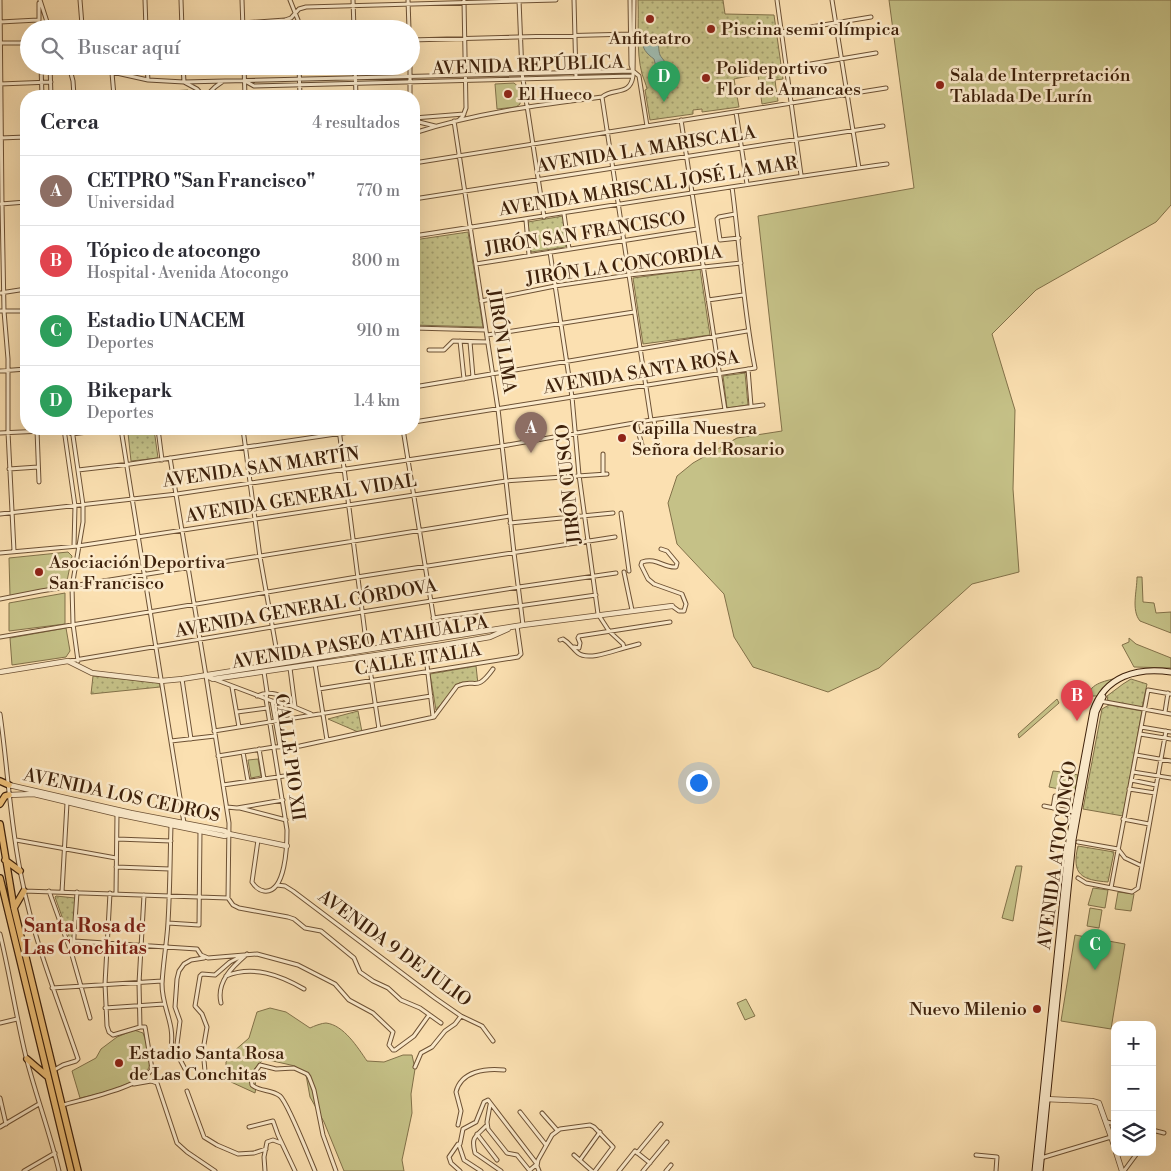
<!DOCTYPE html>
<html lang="es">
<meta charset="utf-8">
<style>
:root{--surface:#fff;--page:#f2f2f3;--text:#2b2b33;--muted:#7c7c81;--line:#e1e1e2;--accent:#8f2418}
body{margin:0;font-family:"Libre Bodoni",serif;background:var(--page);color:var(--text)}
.controls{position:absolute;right:15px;bottom:15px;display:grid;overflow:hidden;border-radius:10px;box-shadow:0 5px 20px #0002}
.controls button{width:45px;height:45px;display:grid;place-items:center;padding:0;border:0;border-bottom:1px solid var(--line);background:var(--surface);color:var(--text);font:25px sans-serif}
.you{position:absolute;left:698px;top:782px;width:18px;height:18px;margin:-12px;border:4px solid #fff;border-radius:50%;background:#1a73e8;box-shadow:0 0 0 8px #1a73e833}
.badge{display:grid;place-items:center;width:32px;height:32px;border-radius:50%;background:var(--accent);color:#fff;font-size:16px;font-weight:700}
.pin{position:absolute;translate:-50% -41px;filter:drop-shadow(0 1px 2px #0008)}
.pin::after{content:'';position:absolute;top:26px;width:18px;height:15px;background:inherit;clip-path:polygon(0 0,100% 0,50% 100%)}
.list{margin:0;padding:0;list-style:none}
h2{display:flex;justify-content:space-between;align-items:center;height:65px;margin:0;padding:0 20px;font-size:21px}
h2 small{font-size:16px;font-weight:400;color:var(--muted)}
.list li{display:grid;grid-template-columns:32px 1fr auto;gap:15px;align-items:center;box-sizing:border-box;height:70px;padding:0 20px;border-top:1px solid var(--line)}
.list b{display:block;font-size:19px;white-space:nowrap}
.list p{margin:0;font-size:16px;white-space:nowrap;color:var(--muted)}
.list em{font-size:16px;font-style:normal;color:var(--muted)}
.icon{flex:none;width:28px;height:28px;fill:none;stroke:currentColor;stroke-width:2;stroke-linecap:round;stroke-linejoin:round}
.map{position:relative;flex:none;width:1171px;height:1171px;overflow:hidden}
.search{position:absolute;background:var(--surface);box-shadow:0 5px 20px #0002;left:20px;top:20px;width:400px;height:55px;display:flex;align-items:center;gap:12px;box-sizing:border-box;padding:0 18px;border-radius:28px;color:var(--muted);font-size:19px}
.panel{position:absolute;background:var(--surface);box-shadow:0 5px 20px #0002;left:20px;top:90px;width:400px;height:345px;border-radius:20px}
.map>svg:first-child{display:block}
</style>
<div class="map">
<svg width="1171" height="1171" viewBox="0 0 1171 1171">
<defs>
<pattern id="park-dots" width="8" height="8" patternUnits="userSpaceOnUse" patternTransform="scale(1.25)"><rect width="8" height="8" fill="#c5c187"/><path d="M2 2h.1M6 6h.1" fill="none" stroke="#a19c6d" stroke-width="1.8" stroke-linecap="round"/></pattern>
</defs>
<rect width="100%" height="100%" fill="#fbe0b1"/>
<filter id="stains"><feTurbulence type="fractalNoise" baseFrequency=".004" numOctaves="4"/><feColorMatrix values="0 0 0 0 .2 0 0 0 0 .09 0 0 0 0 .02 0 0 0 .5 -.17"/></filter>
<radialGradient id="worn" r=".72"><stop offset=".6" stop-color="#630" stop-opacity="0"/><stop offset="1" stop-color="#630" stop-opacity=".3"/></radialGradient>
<path fill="#c5c187" stroke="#827149" d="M889,0h282v205l-15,17 -120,68 -44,44 23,76 -2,79 6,83 -47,12 -93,84 -51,24 -75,-25 -19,-30 -10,-43 -47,-50 -9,-41 9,-27 16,-13 44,-25 45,-7 -24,-215 156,-28z
M514,83l7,6 -1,15 -4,3 -19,2 -2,-25z
M776,88l2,13 -16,3 -2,-14z
M188,90l1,6h-36l-1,-4z
M68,552l4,4 -6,30 -56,10 -1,-38z
M1137,577h5l1,25 11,1 2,10 15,-1v21l-31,-12c-9,-11 -3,-30 -3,-44z
M65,593v31l-56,7v-28z
M66,628l4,23 -4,6 -54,8 -2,-27z
M1129,638l7,6 35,14v10l-37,-1 -12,-22 7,-3z
M1121,677l-23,19h-7l-2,-2c2,-12 22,-14 32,-17z
M1057,699l2,4 -40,35 -1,-4z
M258,759l3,17 -10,2 -3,-18z
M1053,771l9,1 -3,17 -10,-2z
M1016,866h6l-9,55 -11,-3z
M1093,888l15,2 -3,18 -17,-3z
M1118,892l16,2 -3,17 -16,-2z
M1090,908l12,2 -3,18 -12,-2z
M1075,935l50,9 -14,85 -50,-8z
M746,999l9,17 -10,4 -8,-17z
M270,1008l16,4 24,16c4,-2 12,-5 16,-5 18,2 32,25 41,38l17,1 19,-7h9l3,14 -4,25 1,19 -10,47 2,11h-60l-20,-49 -14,-25 -4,-22 -11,-9 -31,-7 -10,10c0,9 3,16 1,24l-24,-11 -5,-7v-13l7,-10 16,-14 8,-26z
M134,1030l9,3c3,9 9,24 6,34 -5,16 -54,28 -69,31l-8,-27 24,-13 5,-9 16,-12z"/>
<path fill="url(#park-dots)" stroke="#827149" d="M638,0h85l2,14 49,1 9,64 -8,1 1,8 -16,2 -2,-16 -24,5 5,28 -37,5v-3l-9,1v4l-43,6 -5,-30 2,-1c-1,-5 -3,-9 -5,-15 -6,-23 -3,-50 -4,-74z
M563,216l3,31 -35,5 -3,-30z
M468,232l15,95 -69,-2v-85z
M700,269l10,66 -67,9 -10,-66z
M745,373l3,32 -21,3 -4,-32z
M154,429l4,29 -27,3 -3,-28z
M476,666l2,18 -19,-1 -23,27 -6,-36z
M93,676l67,7v4l-69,7z
M1131,679l16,5 -5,24 -34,-7 -1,-5 16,-12z
M1109,705l33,6 -19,105 -40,-7 19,-100z
M358,711l4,21h-4l-30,-13z
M1064,772l14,3 -3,17 -14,-2z
M1078,846l36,6 -6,30c-26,-2 -37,-7 -30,-36z
M56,896l19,2 -2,41h-3l-15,-42z"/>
<path fill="#9fbcb1" stroke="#787e6f" d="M649,35c12,1 8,11 11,20 1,2 3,4 5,7l-3,5h-6l-2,-8c-7,-5 -13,-11 -11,-20z"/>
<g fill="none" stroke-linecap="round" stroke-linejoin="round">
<g stroke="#6d5134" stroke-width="5">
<path id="minor" d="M0,0l2,204 2,107 4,48v73l6,119
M40,0l9,28
M80,0l2,25
M145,0l1,29
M181,0l1,29
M242,0l1,29
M290,0l8,20v9
M353,0l1,29
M408,0l1,29
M519,0l3,73 22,144
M574,0l2,77
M630,0l1,65 2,6 6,5 8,50
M777,0l24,175
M832,0l27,168
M0,22l38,-2
M49,27l193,-4 43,-3 6,-2 8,-9 7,-2 250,-7
M39,29v-26
M781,32l90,-15
M411,40l220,-6
M1,43h28
M41,66l1,30
M50,66l1,30
M69,66l4,15 1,15
M85,66l63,14 36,2 449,-11
M147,66l1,14
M183,66l1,16 13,7 6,7
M244,66l1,30
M299,66l1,30
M355,66l1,30
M410,66v30
M787,68l89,-15
M112,73l2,23
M245,81l9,5 379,-10
M0,84l51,-2
M206,96l9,-9 7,-5
M602,97l49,323
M736,112l11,72
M414,118l50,-4
M414,119l5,3 16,4
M459,120l4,-4 3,-8 -2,-107
M681,120l44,290
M454,121l44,288 16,144 9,72
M414,133c61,-20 124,-28 188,-36 11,-10 28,0 31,-21l1,-76
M0,138l26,-1
M414,163l472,-75
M414,199l469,-73
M1,204l25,-2
M564,214l5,35
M735,214l-16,3 -2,2 3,21 19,-2
M526,220l3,35
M414,236c157,-24 315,-50 473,-72
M550,252l22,145 7,78 19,139 11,17 14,13 1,4c-11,3 -36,13 -46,5 -6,-5 -8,-10 -15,-14l-3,1
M476,264l221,-35
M0,293l26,-4
M708,300l35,-5
M481,301l74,-15 74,-11 112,-12
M0,311h26
M414,328l72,2
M487,335l147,-23
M460,341l4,38
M470,342l3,35
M429,350h15l9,-9 35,1
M748,369l3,37
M0,371l26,-2
M414,387l333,-56
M654,420l5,27
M414,422l341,-54c-12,-61 -15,-120 -23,-181
M636,423l7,26
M64,429l11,77 -1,40
M72,429l11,76v17l-11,65 1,37 5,37
M121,429l63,394
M158,429l4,31
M243,429l17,128 19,107
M339,429l28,220
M403,429l34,210
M37,430l2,52
M0,433l64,-3 8,4 38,-5
M170,458l36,218 23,147 -1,75 5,7 6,3 49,9 6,2 11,9 16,3 33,27 6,14 13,9 15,7 13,12 19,8 21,15
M9,469l29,-2
M78,470l52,-6 240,-35
M603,474v-20
M621,513l8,58
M0,514l177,-20 325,-48 149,-26 112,-15
M510,523l103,-10
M661,549l6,2 10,12 -1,4c-13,1 -19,-10 -34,-5l-1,3 7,14 6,5 28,10 4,10 -2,7h-5l-7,-5
M0,553l78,-7 428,-65 101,-7
M624,572l8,38
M0,599l41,-8 469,-75
M433,618l163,-23
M0,637l357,-60 258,-40
M574,647l5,1 1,-5 -2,-5 1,-2 91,-14
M425,648l8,68
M624,648l15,-4
M368,656l11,73
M69,661l293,-49 157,-25 97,-14
M315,664l12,76
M290,668l5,39
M182,679l9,60
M214,679l58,22 20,5 19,8
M232,687l7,40
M319,689l199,-32 3,-3 -4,-28
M257,696c13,-6 26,-2 35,10
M272,701l8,46
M1100,701l71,13
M237,712l30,-4
M1165,712l3,-19
M0,714c8,55 10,111 22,166 12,61 36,120 56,179l-2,2 -13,4 -9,5
M434,717l23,-31c19,-9 18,8 36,-17
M1141,727l30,5
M214,731l217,-35
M1140,734l31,5
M171,741l44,-5
M259,749l5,30
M243,752l5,29
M1136,755l35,6
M218,756l56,-9 26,-1 134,-29
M1133,772l38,6
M1131,780l25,5
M223,785l68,-10
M1129,789l26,4
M1044,806l30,6
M227,807l10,1 46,-8
M240,808l46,12
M1053,808l2,-12
M1123,819l26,5
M117,839l54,2
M16,840l100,18
M258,840l-6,42c3,5 6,8 12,9 22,3 23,-47 23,-61l-21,-131 1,-7 -3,-20
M1078,842l40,7 7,9 17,8
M116,867l54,2
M1078,878l8,5 46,9 6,-4 28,-157
M277,885l8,1 8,5 142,107 26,18 21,10 11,15
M1111,888l37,-198 23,4
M24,891l204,7
M49,891l23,64 18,63
M62,892l5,-89
M116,893l1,-79
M168,923l31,2 1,-94
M0,934c10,41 16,82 26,123 10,39 24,76 33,114
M74,941l123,8 4,6 7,3 49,-4 41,11 37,19 14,16 24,13 20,19 -4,13 4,5h2l19,-14 15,-21
M73,951l4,-59
M226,976c27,-11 54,-1 78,13
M52,988l110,-7
M221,1003c-5,-21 11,-36 26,-49
M105,1008l59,-4
M0,1023l17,-4
M140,1027l-1,-44 5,-88
M171,1048c4,-26 -9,-39 -9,-64 1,-21 5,-42 6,-62 2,-32 2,-64 3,-97
M415,1067l6,-14 11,-6 13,-16 10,-7 6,-8
M185,1069l-9,-17 4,-31 -5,-14 2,-28 2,-8 5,-7 7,-4 13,-2
M205,1071l-2,-21 4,-23 -5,-13 -7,-8 5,-30 2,-2 13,1 15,-13 12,-6
M134,1084l17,-3 6,2 20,60 10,9 28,19
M187,1091l17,46 13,8 21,9 16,-1 12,-4
M0,1098l6,26
M63,1105c20,-6 79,-18 89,-36l-7,-42h-5l-27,8 -4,-3 -2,-6 -2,-42 5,-91
M490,1105l-3,17 1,7 19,24 10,2 13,16
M520,1112l26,33
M542,1113l15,17
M1107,1122l8,2
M458,1125l3,-14 -5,-19c5,-21 30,-24 48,-22
M486,1126c-11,11 -15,11 -11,27l26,18
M0,1127l39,-23
M249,1127l24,-6 5,14 17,36
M1152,1130l12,3
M477,1134l20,26
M459,1145l5,15 17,11
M637,1153l24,-29
M574,1155l18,16
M976,1155l21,2 -1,14
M1041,1158l70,-21
M580,1160l20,-28
M24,1171l31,-18
M265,1171l-1,-14 3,-15 6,-2 8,3
M315,1171c-6,-14 -27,-68 -35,-75 -9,-7 -20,-4 -28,-11l-1,-7 9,-13 16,4 18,-1 13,6 2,3 5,13 9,45 13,36
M460,1171l-9,-8 -2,-6 9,-13h2l3,-15 13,-7 8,-20 4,-2 49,64 -7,6
M539,1171l-2,-5 1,-6 14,-25 8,-6 30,-4 4,2 19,20 -18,24
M619,1171l16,-20 15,12
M643,1171l24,-29
M666,1171l5,-6
M1124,1171l14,-19"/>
</g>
<g stroke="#6d5134" stroke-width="6">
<path id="tertiary" d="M0,672l68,-11 24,12 69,8 21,-2 341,-54 149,-19
M207,676l6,3 231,-34 46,-8 18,-8
M9,785l122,28 94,18 4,3 -4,2 -108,-22 -83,-20 -25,1
M229,834l58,12
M1044,1099l48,2 7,2 16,45
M1116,1152l6,19"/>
</g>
<g stroke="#3e210b" stroke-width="7">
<path id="secondary" d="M1035,1171l34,-331 24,-129c12,-35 44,-44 78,-39
M1040,1171l33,-331 23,-128 7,-15"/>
</g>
<g stroke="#3e210b" stroke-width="8">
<path id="primary" d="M0,781l9,4
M0,804l5,-8 4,-1
M0,824l14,84 64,263
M5,860l15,11
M0,878l71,293
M14,908l10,-17
M27,1059l21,18"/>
</g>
<use href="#minor" stroke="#fcebcc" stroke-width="3"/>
<use href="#tertiary" stroke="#fcebcc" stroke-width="4.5"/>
<use href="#secondary" stroke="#fcebcc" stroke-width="5"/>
<use href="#primary" stroke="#eec078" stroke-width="5.5"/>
</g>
<g fill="#8f2418" stroke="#fcebcc" stroke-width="2">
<circle cx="650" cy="19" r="5"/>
<circle cx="711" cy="29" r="5"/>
<circle cx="706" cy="78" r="5"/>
<circle cx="940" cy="85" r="5"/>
<circle cx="508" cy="94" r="5"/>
<circle cx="622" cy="438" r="5"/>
<circle cx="39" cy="572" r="5"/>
<circle cx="1037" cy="1009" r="5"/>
<circle cx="119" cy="1063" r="5"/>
</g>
<g text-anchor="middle" stroke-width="5" stroke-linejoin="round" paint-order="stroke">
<g font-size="18" fill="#3e210b" stroke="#fcebcc" text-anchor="start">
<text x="721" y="35">Piscina semi olímpica</text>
<text x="650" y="44" text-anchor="middle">Anfiteatro</text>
<text x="716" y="74">Polideportivo<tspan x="716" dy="21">Flor de Amancaes</tspan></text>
<text x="950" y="81">Sala de Interpretación<tspan x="950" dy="21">Tablada De Lurín</tspan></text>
<text x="518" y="100">El Hueco</text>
<text x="632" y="434">Capilla Nuestra<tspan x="632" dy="21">Señora del Rosario</tspan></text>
<text x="49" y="568">Asociación Deportiva<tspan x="49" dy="21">San Francisco</tspan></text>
<text x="1027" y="1015" text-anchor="end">Nuevo Milenio</text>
<text x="129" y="1059">Estadio Santa Rosa<tspan x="129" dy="21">de Las Conchitas</tspan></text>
</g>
<g font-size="18" fill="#3e210b" stroke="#fcebcc">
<text transform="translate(528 65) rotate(-2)" y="6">AVENIDA REPÚBLICA</text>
<text transform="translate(646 149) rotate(-9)" y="6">AVENIDA LA MARISCALA</text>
<text transform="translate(648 186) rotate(-9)" y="6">AVENIDA MARISCAL JOSÉ LA MAR</text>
<text transform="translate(585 233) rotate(-9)" y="6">JIRÓN SAN FRANCISCO</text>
<text transform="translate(624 265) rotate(-8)" y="6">JIRÓN LA CONCORDIA</text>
<text transform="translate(502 341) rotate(81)" y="6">JIRÓN LIMA</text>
<text transform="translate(641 372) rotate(-9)" y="6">AVENIDA SANTA ROSA</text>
<text transform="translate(261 467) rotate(-8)" y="6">AVENIDA SAN MARTÍN</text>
<text transform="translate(568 484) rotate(-96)" y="6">JIRÓN CUSCO</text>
<text transform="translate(301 498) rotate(-9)" y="6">AVENIDA GENERAL VIDAL</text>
<text transform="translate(306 608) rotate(-10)" y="6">AVENIDA GENERAL CÓRDOVA</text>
<text transform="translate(360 642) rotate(-9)" y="6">AVENIDA PASEO ATAHUALPA</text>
<text transform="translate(418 659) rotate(-9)" y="6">CALLE ITALIA</text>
<text transform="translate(290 757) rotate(82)" y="6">CALLE PIO XII</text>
<text transform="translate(122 795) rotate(12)" y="6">AVENIDA LOS CEDROS</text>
<text transform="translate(1057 855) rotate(-82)" y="6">AVENIDA ATOCONGO</text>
<text transform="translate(395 948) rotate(36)" y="6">AVENIDA 9 DE JULIO</text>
</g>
<g font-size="19" font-weight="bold" fill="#7a1f14" stroke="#fcebcc">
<text x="85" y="932">Santa Rosa de<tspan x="85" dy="22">Las Conchitas</tspan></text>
</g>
</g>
<rect width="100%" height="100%" filter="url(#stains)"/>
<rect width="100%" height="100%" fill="url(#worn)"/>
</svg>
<div class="controls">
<button>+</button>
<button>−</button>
<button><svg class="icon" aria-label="layers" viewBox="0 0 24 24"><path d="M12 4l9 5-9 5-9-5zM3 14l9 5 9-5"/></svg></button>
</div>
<div class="you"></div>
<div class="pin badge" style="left:531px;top:453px;background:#8d6e63">A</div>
<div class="pin badge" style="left:1077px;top:721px;background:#e0444e">B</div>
<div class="pin badge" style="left:1095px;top:970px;background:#2e9e5b">C</div>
<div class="pin badge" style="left:664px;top:102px;background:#2e9e5b">D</div>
<div class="search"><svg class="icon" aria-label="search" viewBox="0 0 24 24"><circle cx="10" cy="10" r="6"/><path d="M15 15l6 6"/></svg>Buscar aquí</div>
<section class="panel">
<h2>Cerca<small>4 resultados</small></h2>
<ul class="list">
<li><span class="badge" style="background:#8d6e63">A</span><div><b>CETPRO &quot;San Francisco&quot;</b><p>Universidad</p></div><em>770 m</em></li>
<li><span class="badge" style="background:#e0444e">B</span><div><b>Tópico de atocongo</b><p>Hospital · Avenida Atocongo</p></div><em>800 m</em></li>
<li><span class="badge" style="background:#2e9e5b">C</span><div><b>Estadio UNACEM</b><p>Deportes</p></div><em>910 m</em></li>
<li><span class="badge" style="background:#2e9e5b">D</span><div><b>Bikepark</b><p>Deportes</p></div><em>1.4 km</em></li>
</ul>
</section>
</div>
